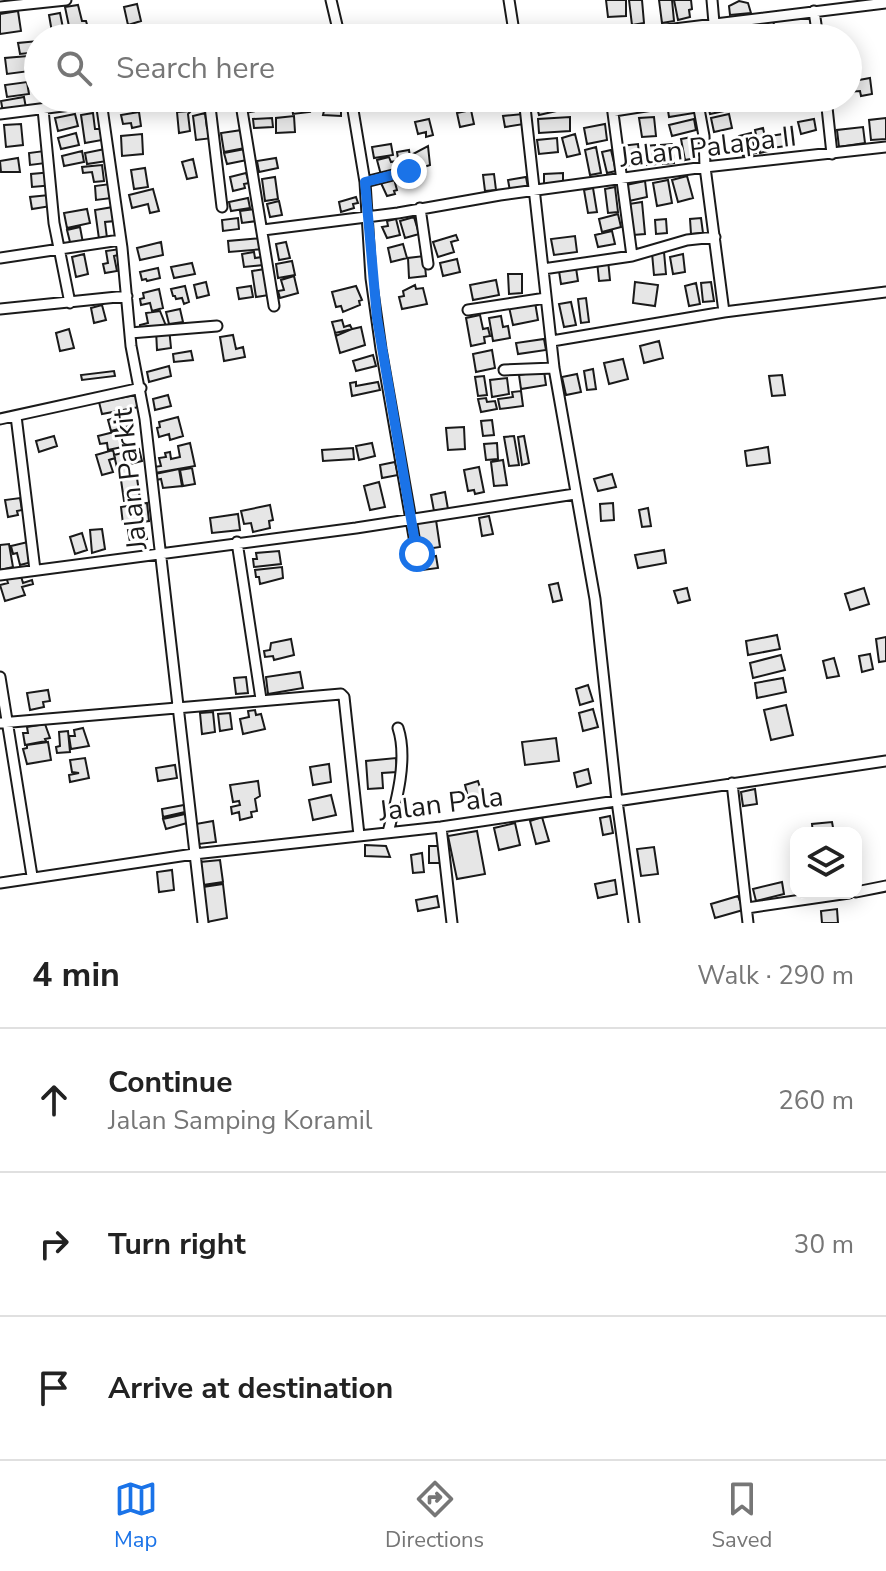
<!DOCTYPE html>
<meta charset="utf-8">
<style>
:root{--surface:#fff;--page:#f6f6f6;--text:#222;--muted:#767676;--line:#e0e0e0;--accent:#1a73e8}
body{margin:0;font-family:"Nunito Sans",sans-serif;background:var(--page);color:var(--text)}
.controls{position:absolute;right:24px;bottom:24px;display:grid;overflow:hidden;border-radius:16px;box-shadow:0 4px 20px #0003}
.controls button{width:72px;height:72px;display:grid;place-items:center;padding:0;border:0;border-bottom:2px solid var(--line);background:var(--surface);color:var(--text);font:40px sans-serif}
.stop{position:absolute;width:24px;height:24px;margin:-18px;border:6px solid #1a73e8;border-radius:50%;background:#fff}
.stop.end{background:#1a73e8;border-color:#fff;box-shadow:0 2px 8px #0008}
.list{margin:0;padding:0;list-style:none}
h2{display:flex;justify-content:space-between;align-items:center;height:104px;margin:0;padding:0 32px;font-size:34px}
h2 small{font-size:26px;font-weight:400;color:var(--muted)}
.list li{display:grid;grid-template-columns:52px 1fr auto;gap:24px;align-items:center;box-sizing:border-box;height:144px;padding:0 32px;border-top:2px solid var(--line)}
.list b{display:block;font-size:30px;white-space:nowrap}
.list p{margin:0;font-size:26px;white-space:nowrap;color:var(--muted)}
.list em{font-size:26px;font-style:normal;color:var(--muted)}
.icon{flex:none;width:44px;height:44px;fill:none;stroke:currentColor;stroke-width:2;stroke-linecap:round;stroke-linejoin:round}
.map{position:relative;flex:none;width:886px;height:923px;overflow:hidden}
.search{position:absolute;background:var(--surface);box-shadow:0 4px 20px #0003;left:24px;right:24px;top:24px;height:88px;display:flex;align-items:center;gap:20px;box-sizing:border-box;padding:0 28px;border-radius:44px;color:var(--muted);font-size:30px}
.sheet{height:536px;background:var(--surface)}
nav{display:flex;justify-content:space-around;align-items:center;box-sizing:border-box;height:112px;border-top:2px solid var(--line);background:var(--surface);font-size:22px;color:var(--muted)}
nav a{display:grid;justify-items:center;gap:4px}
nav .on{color:var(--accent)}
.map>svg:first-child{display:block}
</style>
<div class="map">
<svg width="886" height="923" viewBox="0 0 886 923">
<rect width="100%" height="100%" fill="#fff"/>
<path fill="#e6e6e6" stroke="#1a1a1a" stroke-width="2" d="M606,0h20v16l-18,1z
M629,0h13l2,23 -12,2z
M659,0h13l2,21 -12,2z
M674,0h17l1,9 -3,1 1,7 -12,3z
M739,1l9,2 3,10 -21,2 -1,-9z
M137,4l4,17 -13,4 -4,-18z
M78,5l4,16h4l2,7 -18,3 -5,-24z
M18,11l3,20 -21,3v-20z
M60,13l5,25h-12l-4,-23z
M773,19l3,19h-18l-3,-15z
M38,41v11l-18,2 -2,-11z
M28,56l2,15 -23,3 -2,-16z
M870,78l2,16 -11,2 -1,-5 -12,1v-10z
M27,82l2,12 -22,3 -2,-12z
M24,97l2,11 -23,4 -2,-11z
M270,98l2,10 -22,4 -2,-12z
M291,98h17l2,14 -17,2z
M327,98h14v18l-18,-1z
M586,98h18l2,9 -18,3z
M726,98l3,12 -19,4 -3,-12z
M559,99l2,11 -22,5 -3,-11z
M692,100l2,13 -25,4 -2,-13z
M471,110l3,14 -14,3 -3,-14z
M191,111l-3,3 2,17 -11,2 -2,-21z
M139,112l2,14 -9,2 -1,-5 -8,1 -2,-9z
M93,113l2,16h6l1,11 -17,3 -4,-28z
M205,113l2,15h3l3,10 -17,2 -3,-24z
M75,114l3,12 -20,5 -3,-13z
M523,114l1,10 -19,3 -2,-11z
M729,114l3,14 -18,4 -3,-14z
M294,116l1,16 -19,1v-15z
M570,117v14l-31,2 -1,-14z
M654,117l2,19 -14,1 -3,-19z
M272,118l1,9 -19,1 -1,-9z
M886,118v21l-15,1 -2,-20z
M429,119l4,16 -7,2v-5l-8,2 -3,-12z
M694,119l2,11 -24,6 -3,-11z
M814,119l2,11 -15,4 -3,-12z
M21,124l2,21 -17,2 -2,-22z
M605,124l2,16 -20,4 -3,-16z
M863,127l2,16 -26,4 -2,-17z
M763,128l5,23 -8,2 -5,-23z
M242,130l3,18 -21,4 -3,-19z
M76,133l3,12 -18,4 -3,-11z
M751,133l5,20 -13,3 -4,-20z
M142,134l1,20 -21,2 -1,-20z
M575,134l5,20 -13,3 -5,-19z
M783,134l3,12 -14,2 -2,-12z
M692,137l4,21 -11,2 -4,-21z
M557,138l1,14 -19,2 -2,-14z
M391,144l2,11 -19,3 -2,-11z
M638,144l2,20 -17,2 -2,-20z
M672,144l2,19 -11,1 -2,-19z
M655,145l1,19 -9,1 -1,-19z
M428,146l2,19 -6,2 -1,-4 -3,1 -2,-5 -3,1 -2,-6z
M596,147l5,26 -11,2 -5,-25z
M105,149l2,12 -20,3 -2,-11z
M245,149l2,11 -20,4 -3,-11z
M409,150l2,15 -7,1 1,4 -5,1 -3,-19z
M611,150l5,21 -9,2 -5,-21z
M44,151l2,12 -16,2 -1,-12z
M82,151l2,11 -20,4 -2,-10z
M389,157l2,5 5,-1 2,10 -17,4 -4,-15z
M18,158l2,14h-19l-1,-11z
M276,158l2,10 -19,4 -2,-11z
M193,159l4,18 -10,2 -5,-17z
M102,165l2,16 -10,1 -2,-10 -9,1 -1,-6z
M145,168l3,19 -14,2 -3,-19z
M53,172l1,13 -22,2 -1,-13z
M246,173l3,10 -5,1 1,4 -12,3 -3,-14z
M563,173v11l-19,1v-11z
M494,174l2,16 -11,1 -2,-16z
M687,176l6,22 -15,4 -6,-22z
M275,177l3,22 -13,2 -3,-22z
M526,177l2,11 -18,3 -2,-11z
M394,179l3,11 -3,1 1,3 -8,2 -6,-13z
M668,180l4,23 -15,3 -4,-23z
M645,181l2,16 -18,4 -3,-16z
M110,184l2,14 -16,2 -1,-14z
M615,187l3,25 -10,1 -3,-24z
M593,188l4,24 -9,1 -4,-23z
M153,189l6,22 -9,2 -2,-9 -16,4 -3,-13z
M49,195l2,11 -19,3 -2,-12z
M356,197l2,6 -5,1 1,4 -13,4 -2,-10z
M248,198l2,10 -19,3 -2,-9z
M279,201l3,14 -12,2 -3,-13z
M642,202l3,32 -12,1 -4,-31z
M113,207l2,14 -10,1 2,16 -8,1 -4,-29z
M87,209l3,14 -23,5 -3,-15z
M255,209l2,12 -15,2 -2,-12z
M618,214l3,13 -19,5 -3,-13z
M414,217l5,17 -14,4 -5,-17z
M238,218l1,11 -16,2 -1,-11z
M701,218l2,15 -12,1 -1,-15z
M396,219l4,16 -13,3 -5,-11 6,-1 -1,-5z
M666,219l1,14 -11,1 -1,-14z
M80,227l3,16 -12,3 -4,-16z
M612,231l3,13 -17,3 -3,-12z
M456,235l2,5 -7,2 3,10 -16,5 -5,-15z
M575,236l2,16 -23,3 -3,-16z
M262,238l2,11 -35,3 -1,-11z
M161,242l2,13 -23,5 -3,-12z
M286,242l4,16 -11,2 -3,-16z
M403,244l4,14 -16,4 -3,-14z
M120,249l2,5 -8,2 3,15 -12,2 -2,-9 5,-1 -2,-12z
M254,252l1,6 7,-1 1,8 -19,2 -2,-13z
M664,252l2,22 -12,1 -2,-22z
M84,254l4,20 -12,3 -4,-20z
M683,254l2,18 -12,2 -3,-17z
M424,256l2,20 -17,2 -1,-20z
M457,259l3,13 -17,4 -3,-13z
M608,260l2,20 -11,1 -2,-20z
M292,261l3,14 -17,3 -2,-14z
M192,263l3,11 -21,4 -3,-11z
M158,268l2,10 -13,3 -1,-2 -4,1 -2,-8z
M576,268l2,13 -17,3 -2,-13z
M265,269l4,26 -13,2 -4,-26z
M508,274h14v19l-13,1z
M294,276l4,17 -18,5 -2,-7 6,-1 -3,-10z
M496,280l3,15 -26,5 -3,-15z
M206,282l3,13 -12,3 -3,-13z
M635,282l23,3 -3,21 -22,-3z
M711,282l3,19 -11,1 -2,-19z
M696,283l4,21 -11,2 -4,-20z
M415,285l1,4 7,-1 4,16 -25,5 -3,-12 5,-1 -1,-5z
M185,286l4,16 -5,2 -2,-6 -6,1 -1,-3h-2l-2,-7z
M251,286l2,11 -14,2 -2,-11z
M356,286l6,14 -3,1 1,4 -17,7 -2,-6 -5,1 -4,-15z
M159,289l4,19 -11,3 -2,-8 -9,2 -1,-6 4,-1 -1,-5z
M586,298l3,24 -8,1 -3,-24z
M535,302l3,18 -25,5 -4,-18z
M571,302l5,23 -12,2 -5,-23z
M102,305l4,15 -12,3 -3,-15z
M180,309l3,13 -14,2 -3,-12z
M160,311l6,15 -26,3v-4l8,-2 -2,-10z
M480,315l3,14 5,-1 2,8 -6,1 1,6 -14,3 -5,-28z
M501,316l2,11 5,-1 2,12 -17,3 -4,-23z
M342,320l2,7 6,-2 2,4 -16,7 -4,-14z
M361,327l4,18 -25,8 -5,-20z
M169,328l2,20 -14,2 -1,-20z
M69,329l5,19 -14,3 -4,-18z
M233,335l3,14 7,-2 2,10 -21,4 -4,-24z
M544,339l2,11 -28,4 -2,-11z
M659,341l4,17 -19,5 -4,-17z
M492,350l3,18 -19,4 -3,-18z
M191,351l2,9 -19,2 -1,-8z
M373,355l3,11 -20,5 -3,-10z
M623,359l5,20 -19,5 -5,-21z
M169,366l2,10 -22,6 -2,-10z
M593,369l3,20 -9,1 -3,-19z
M114,371l1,5 -33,4 -1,-5z
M544,371l2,14 -25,4 -2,-14z
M577,374l4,18 -15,3 -4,-18z
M782,375l3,20 -13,1 -3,-20z
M484,376l3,19 -9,1 -3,-19z
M507,378l2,16 -17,3 -2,-17z
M356,382v4l22,-4 2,8 -28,6 -2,-13z
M521,391l2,15 -23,3 -2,-10 15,-2 -1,-5z
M136,395l3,12 -37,7 -3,-12z
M168,395l3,11 -16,4 -2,-11z
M486,398l1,4 8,-1 2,8 -16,3 -3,-13z
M127,414l3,12 -19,5 -3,-11z
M178,417l5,19 -13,4 -1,-6 -10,3 -2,-9 3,-1 -1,-5z
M492,420l2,15 -11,1 -2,-15z
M464,427l1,22 -17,1 -2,-22z
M118,431l4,16 -14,3 -1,-7 -7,1 -2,-8z
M54,436l3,10 -18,6 -3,-11z
M514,436l5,29 -10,1 -5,-29z
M524,436l5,27 -7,2 -4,-28z
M190,443l5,23 -40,7 -1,-6 7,-1 -2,-8 7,-1 -1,-4 5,-1 1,7 9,-2 -2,-11z
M372,443l3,13 -16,4 -3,-14z
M497,443l1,16 -12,1 -2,-16z
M768,447l2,16 -23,3 -2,-15z
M353,448l1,11 -31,2 -1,-11z
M139,449l3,12 -16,4 2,9 -9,2 -5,-21z
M113,450l2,8 -6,2 4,12 -11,3 -6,-20z
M503,460l4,25 -13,1 -3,-24z
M395,462l3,13 -16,3 -2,-13z
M479,467l5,25 -9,2 -1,-4 -6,1 -4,-21z
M192,468l3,16 -12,2 -3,-16z
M179,469l3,17 -19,2 -2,-9 -5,1 -1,-6z
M612,474l4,13 -18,4 -4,-12z
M137,478l3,21 -16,2 -3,-21z
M379,482l6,25 -15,3 -6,-24z
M445,492l3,17 -14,2 -3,-16z
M20,498l2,12 -5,1 1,4 -10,2 -3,-17z
M147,503l2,18 -26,3 -2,-17z
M613,503l1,17 -13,1 -1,-17z
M270,505l3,15 -4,1 1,7 -17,4 -2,-9 -7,1 -3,-13z
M648,508l3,18 -9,1 -3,-17z
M238,514l2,16 -28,3 -2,-15z
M489,516l4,18 -11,2 -3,-18z
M436,520l4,27 -20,3 -4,-27z
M145,528l2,11 -17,3 -2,-12z
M102,529l3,20 -13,4 -2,-23z
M82,533l5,17 -12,4 -5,-17z
M28,542l4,20 -12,3 -3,-12 -4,1 -2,-8z
M9,544l4,23 -13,3v-25z
M664,550l2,13 -28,5 -3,-13z
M279,551l2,13 -27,3 -1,-8h4l-1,-6z
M436,556l2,12 -15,2 -2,-11z
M282,567l1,11 -23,6 -1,-7h-3l-1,-7z
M20,573l3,10 9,-3 1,4 -11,3 3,8 -20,6 -5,-16 8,-2 -2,-6z
M558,583l4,17 -9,2 -4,-17z
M687,588l3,12 -12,3 -4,-12z
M864,588l5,16 -19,6 -5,-16z
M777,635l3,14 -32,6 -2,-14z
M886,637v24l-7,1 -3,-23z
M291,639l3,16 -20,5 -1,-4 -8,1 -1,-6 6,-1 1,-7z
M870,654l3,15 -11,3 -3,-16z
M781,655l4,15 -32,8 -3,-15z
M834,658l5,18 -12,2 -4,-17z
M300,672l3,16 -35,6 -2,-17z
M246,677l2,16 -12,1 -2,-16z
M783,678l3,14 -29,6 -2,-15z
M588,685l5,16 -13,4 -4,-16z
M48,690l2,11 -7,1 1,5 -14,3 -3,-17z
M786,705l7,30 -22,5 -7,-30z
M593,709l5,18 -15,4 -4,-18z
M255,710l1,5 5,-1 4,15 -22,5 -3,-15 9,-2 -1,-6z
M213,712l2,20 -13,2 -2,-21z
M230,713l2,16 -12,2 -2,-17z
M45,724l5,14 -5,1 1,2 -21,4 -2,-12h5l-1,-6z
M83,728l6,18 -18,3 -2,-13h6l-1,-6z
M68,731l2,21 -13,1 -1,-6 4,-1 -1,-14z
M556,738l3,23 -34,4 -3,-23z
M48,742l3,18 -24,4 -4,-15 4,-1v-3z
M85,758l4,20 -19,4 -1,-7 10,-2 -7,-1 -2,-12z
M396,758l1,14 -15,1 1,15 -15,1 -2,-28z
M329,764l2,18 -18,3 -3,-18z
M175,765l2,13 -19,3 -2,-13z
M588,769l3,14 -14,4 -3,-14z
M258,781l2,15 -5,3 2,12 -6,1 1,5 -12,3 -1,-8 -7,2 -1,-7 9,-2 -1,-4 -6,1 -3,-17z
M478,781l6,20 -14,4 -5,-20z
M755,789l2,15 -14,2 -2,-14z
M331,795l5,20 -23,5 -4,-20z
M184,805l1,7 -22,5 -1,-8z
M185,814l2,9 -21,6 -3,-10z
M610,816l3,17 -10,2 -3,-17z
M542,817l7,24 -13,3 -6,-23z
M213,821l3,21 -17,2 -3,-20z
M832,822l2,11h-21l-1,-9z
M515,823l5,22 -21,5 -5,-22z
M477,831l8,43 -28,5 -9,-43z
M365,845l21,1 4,11 -25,-1z
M429,846h14l1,17h-15z
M654,847l4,27 -17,2 -4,-27z
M422,853l2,19 -11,1 -2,-18z
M220,860l3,22 -20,3 -3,-23z
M172,870l2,20 -15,2 -2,-20z
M615,880l2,14 -19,4 -3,-14z
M782,882l2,12 -28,7 -3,-12z
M223,884l4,34 -20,4 -4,-35z
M437,896l2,11 -21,4 -2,-11z
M738,896l5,14 -28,8 -4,-14z
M837,909l1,14h-16l-1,-12z"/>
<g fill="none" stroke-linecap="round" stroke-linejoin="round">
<g stroke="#1a1a1a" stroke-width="13">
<path id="minor" d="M331,0l9,38
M509,0l6,38
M712,0l2,23
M0,7l66,-7
M814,11l4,27
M600,38l286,-35
M209,98l13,109
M240,98l34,208
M351,98l14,84 6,96 10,71 36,205
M524,98l30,270 41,231 22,202 17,122
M611,98l21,158
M697,98l7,38 1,31 19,145
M826,98l6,56
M101,101l21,147 9,98 14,73 58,504
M43,109l11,114 16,80
M614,111l83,-13
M0,114l126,-16
M365,182l44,-11
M420,208l8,56
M263,230l135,-17 102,-18 205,-28 181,-20
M0,258l120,-18
M543,269l89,-13 55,-16 28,-3
M0,309l127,-13
M468,310l78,-12
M130,333l87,-7
M552,341l172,-29 162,-20
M504,370l50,-2
M16,416l19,154
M0,419l141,-31
M237,542l24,157
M0,575l356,-47 219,-34
M0,677l32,199
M0,723l341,-29 3,3 15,138
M732,783l16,140
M441,827l11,96
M388,832c9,-32 20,-74 10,-104
M0,883l194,-29 247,-27 445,-66
M856,892l30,-6
M747,908l102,-15"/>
</g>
<use href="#minor" stroke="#fff" stroke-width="9"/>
</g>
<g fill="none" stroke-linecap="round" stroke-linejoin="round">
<path stroke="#1a73e8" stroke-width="10" d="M409,171l-44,11 12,136 40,236"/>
</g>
<g text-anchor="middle" stroke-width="6" stroke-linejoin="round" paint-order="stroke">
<g font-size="28" fill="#1a1a1a" stroke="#fff">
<text transform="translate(708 146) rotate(-7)" y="10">Jalan Palapa II</text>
<text transform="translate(129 479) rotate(-96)" y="10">Jalan Parkit</text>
<text transform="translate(441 803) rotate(-7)" y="10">Jalan Pala</text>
</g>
</g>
</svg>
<div class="controls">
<button><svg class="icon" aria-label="layers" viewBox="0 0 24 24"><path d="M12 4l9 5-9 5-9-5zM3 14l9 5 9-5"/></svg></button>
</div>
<div class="stop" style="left:417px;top:554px"></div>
<div class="stop end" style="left:409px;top:171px"></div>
<div class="search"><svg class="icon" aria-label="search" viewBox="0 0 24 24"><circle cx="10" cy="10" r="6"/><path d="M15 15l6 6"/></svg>Search here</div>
</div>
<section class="sheet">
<h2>4 min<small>Walk · 290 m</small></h2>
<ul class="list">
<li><svg class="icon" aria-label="ahead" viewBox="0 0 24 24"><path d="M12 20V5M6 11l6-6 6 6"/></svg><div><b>Continue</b><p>Jalan Samping Koramil</p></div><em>260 m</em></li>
<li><svg class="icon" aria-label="right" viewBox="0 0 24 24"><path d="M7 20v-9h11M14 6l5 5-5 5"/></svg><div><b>Turn right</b></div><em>30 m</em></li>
<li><svg class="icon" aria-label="arrive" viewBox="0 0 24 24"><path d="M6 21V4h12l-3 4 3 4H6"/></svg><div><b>Arrive at destination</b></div></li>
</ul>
</section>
<nav>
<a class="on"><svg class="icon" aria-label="map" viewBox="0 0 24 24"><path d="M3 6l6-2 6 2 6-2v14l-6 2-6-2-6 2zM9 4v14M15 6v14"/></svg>Map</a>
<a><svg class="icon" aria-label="directions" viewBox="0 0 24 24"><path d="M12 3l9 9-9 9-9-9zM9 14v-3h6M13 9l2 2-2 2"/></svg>Directions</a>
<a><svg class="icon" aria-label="saved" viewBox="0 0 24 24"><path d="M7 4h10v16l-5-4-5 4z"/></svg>Saved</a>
</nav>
